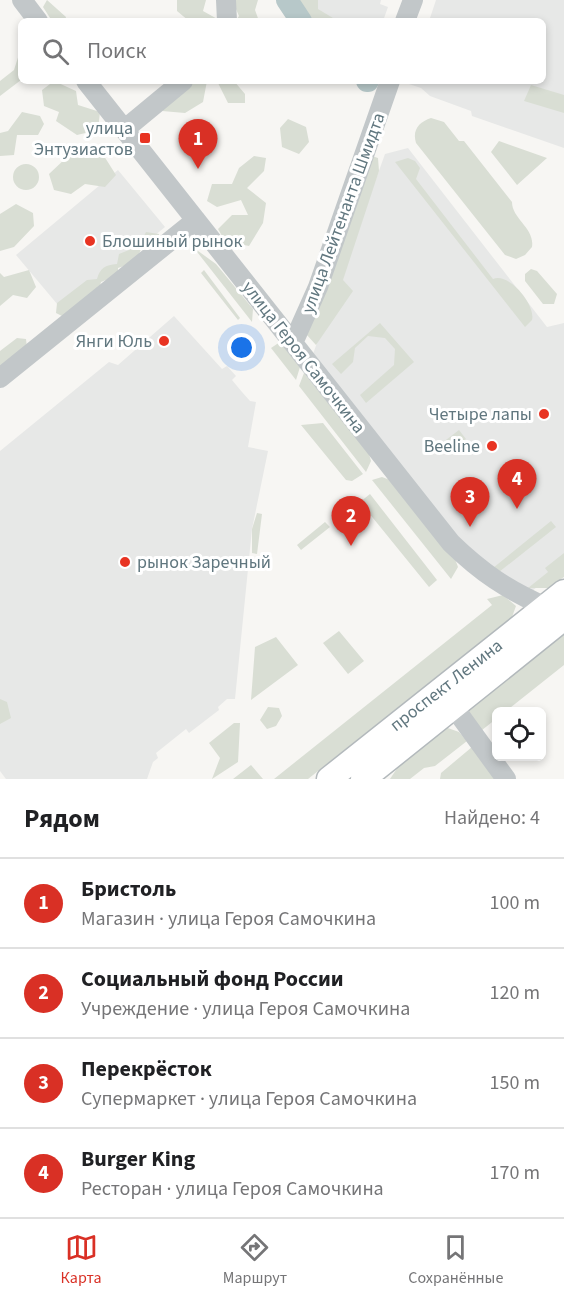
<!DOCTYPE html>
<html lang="ru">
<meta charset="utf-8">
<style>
:root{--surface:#fff;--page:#f2f2f2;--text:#202124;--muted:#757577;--line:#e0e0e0;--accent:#d93025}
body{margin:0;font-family:"Source Sans 3",sans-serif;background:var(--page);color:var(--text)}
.controls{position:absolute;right:18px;bottom:18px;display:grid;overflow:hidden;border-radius:9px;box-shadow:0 3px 9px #0003}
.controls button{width:54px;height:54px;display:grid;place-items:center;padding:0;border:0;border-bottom:2px solid var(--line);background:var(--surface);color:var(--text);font:30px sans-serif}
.you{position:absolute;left:242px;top:348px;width:21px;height:21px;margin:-15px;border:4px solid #fff;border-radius:50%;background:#1a73e8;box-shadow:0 0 0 9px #1a73e833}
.badge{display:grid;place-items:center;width:39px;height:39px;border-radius:50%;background:var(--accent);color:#fff;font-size:20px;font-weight:700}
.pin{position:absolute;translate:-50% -50px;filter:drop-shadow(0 2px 3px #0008)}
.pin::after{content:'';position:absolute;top:32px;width:21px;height:18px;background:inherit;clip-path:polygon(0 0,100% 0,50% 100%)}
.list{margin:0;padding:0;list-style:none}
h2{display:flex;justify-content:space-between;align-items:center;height:78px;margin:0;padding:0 24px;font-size:26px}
h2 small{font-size:20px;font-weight:400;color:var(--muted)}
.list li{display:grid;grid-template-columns:39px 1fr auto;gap:18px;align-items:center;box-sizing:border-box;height:90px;padding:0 24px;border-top:2px solid var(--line)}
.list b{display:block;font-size:22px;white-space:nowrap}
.list p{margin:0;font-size:20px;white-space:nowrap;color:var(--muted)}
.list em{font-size:20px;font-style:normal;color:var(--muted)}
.icon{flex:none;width:33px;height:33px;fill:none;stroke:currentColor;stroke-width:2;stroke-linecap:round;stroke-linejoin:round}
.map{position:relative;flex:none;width:564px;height:779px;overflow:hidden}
.search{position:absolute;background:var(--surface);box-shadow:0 3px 9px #0003;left:18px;right:18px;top:18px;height:66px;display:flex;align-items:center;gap:15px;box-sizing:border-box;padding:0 21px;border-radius:9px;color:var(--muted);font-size:22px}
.sheet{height:438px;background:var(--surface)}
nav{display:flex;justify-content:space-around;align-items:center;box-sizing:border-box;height:84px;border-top:2px solid var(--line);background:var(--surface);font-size:16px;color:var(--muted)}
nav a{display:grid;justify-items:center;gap:3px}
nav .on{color:var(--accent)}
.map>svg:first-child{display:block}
</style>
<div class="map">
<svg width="564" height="779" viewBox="0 0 564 779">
<rect width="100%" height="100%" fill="#f7f6f3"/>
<path fill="#e7e8e7" d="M313,0h68l-1,4 8,3 -5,14h-59z
M436,0h128v148l-92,-32 -1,-5 -41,-15 -9,-8 -15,-5 137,-2v-60h-114z
M408,148l139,179 17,-4v243l-32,25 -60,-35 -159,-202 72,-200z
M118,170l47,57 -102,84 -47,-56z
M174,316l48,53 5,-3 9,10 -4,4 10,12 8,9 6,1 -8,45 20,4 -16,78 -17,170h-8l-9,8 1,3 -30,23 -3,-4 -30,24 2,5 -5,4 -6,17h-141l-6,-8v-320l109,-89 9,3z"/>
<path fill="#d9ded4" d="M47,0l19,17 -1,4h-13l-9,-14z
M177,0h29l-3,11 18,10h-32l-12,-10z
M232,0h26l-3,10 4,11h-23l3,-5z
M293,0h25v9l20,12h-44l1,-16z
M21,48v32l-21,16v-15l14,-11z
M54,81l22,10 2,14 22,7 -2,18 -21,5 -21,-14 3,-9 -15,-6 -2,-16z
M178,81h29l-4,21 -18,11 -23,-2z
M217,81h17l11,13v9h-17z
M531,85l33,10v18l-40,-12z
M22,112l18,4 4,8 -6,11h-21l-3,20 -14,1v-23l8,-2z
M431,118l13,4 15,19h5l48,61c0,17 23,26 20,45l-7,8 -9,4 -11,-4 -89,-112c-4,-13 3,-21 15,-25z
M288,119l18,8 3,15 -10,12 -17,-7 -2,-19z
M499,141l48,17 -30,27 -26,-33z
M369,155l9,3 1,13 -36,109 10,11 -37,54 -10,-11z
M104,156l12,19 -11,12 -20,-3 -14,10 -17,-4 -5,-16 18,-17 26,1z
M254,156l12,2 -2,13 -17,17 19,15 -3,20 -14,23 -24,-5 -7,-12 14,-14h16l-7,-15 -24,7 -10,-6 5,-17h20l7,-16z
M408,158l7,3 5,7 -4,11 77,100c16,-7 43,26 39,41l-7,7 -130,-165z
M13 177a13 13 0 1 1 26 0a13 13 0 1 1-26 0Z
M16,204l17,9 1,13 -20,21 -14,4v-37z
M146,232l13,2 -1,11 -17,4 -5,13 -18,6v7l-17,7 -4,15 -33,20 -8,-4 1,-10 30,-23 10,-1c3,-11 8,-14 20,-15l2,-10 20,-8z
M194,248l22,16 37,45 -1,13z
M531,269l6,2 20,23 -3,10h-11l-18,-23v-7z
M29,270l7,17 -9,11 -14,-3 -13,11v-33l4,4z
M204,270l36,48 -2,2 -37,-47z
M380,323l34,39 -48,41 -6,-8 34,-30 1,-16 -10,-11 -17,-2 -13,12 -2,14 -12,12 -9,-10z
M17,338l9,1 1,9 -27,25v-22z
M280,342l20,25 -4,13 -25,-32z
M304,373l65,81 2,7 -5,11 -67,-86z
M323,423l40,51 -11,7 -6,-1 -45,-55z
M459,430l7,9 -17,13 -7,-9z
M382,477l8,3 65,79 3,8 -7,12 -79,-99z
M370,494l67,86 -8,7 -69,-85z
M257,513l5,1 -5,40 -5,-1v-24z
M551,521l5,6 -57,45 -6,-4z
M325,522l5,5 -29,23 -4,-5z
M564,553v24l-16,11h-20l20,-16 -3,-4z
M503,595l13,11 -4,11 -204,162h-34l218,-174 -5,-6z
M339,631l25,30 -16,13 -25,-31z
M564,631v34l-58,46 -10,1v7l-19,15 -7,-9 -2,-18z
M276,637l22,28 -47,35 4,-53z
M0,699l7,3 4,16 -11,6z
M268,707l11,1 3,8 -6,10 -9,3 -7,-9z
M234,723h6l-2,39 -26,17 8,-21 -11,-15z
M445,727l14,5 8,9 -32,25 -11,2 -14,11h-20l14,-21z
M472,747l24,32h-56l1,-6z
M251,765l12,14h-30z"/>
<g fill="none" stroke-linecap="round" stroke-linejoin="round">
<path stroke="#b7c8c9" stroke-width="22" d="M287,0l14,21
M367,81h1"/>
<g stroke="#b3b9bc" stroke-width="27">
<path id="major" d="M329,779l235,-187
M363,779l201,-161"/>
</g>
<path stroke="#c2c7c9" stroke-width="20" d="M22,0l16,21
M226,0l1,21
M405,21l8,-21
M86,81l365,462c31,30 55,46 95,64
M125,129l58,-48
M293,343l25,-56 72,-206
M0,378l196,-158
M453,706l53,73"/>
<use href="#major" stroke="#fff" stroke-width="24"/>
</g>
<g fill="#e83322" stroke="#fff" stroke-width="2">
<rect x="139" y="132" width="12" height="12" rx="3"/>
<circle cx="90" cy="241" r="6"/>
<circle cx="164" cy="341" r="6"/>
<circle cx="544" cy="414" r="6"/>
<circle cx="492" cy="446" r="6"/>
<circle cx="125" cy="562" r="6"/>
</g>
<g text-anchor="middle" stroke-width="6" stroke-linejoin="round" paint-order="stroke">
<g font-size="18" fill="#61777f" stroke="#fff" text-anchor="end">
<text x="133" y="134">улица<tspan x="133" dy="21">Энтузиастов</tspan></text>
<text x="102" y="247" text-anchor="start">Блошиный рынок</text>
<text x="152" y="347">Янги Юль</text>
<text x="532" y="420">Четыре лапы</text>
<text x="480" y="452">Beeline</text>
<text x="137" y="568" text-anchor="start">рынок Заречный</text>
</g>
<g font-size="18" fill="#61777f" stroke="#fff">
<text transform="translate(343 213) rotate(-70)" y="6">улица Лейтенанта Шмидта</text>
<text transform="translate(304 357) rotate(52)" y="6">улица Героя Самочкина</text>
<text transform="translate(446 685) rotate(-38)" y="6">проспект Ленина</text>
</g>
</g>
</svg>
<div class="controls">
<button><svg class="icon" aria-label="locate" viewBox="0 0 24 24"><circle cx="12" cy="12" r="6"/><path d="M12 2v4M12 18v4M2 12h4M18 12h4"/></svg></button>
</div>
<div class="you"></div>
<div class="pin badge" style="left:198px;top:169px">1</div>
<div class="pin badge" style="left:351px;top:546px">2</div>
<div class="pin badge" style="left:470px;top:527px">3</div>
<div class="pin badge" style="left:517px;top:509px">4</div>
<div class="search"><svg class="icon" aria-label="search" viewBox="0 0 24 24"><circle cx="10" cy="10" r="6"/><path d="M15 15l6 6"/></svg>Поиск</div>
</div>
<section class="sheet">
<h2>Рядом<small>Найдено: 4</small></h2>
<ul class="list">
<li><span class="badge">1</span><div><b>Бристоль</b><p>Магазин · улица Героя Самочкина</p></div><em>100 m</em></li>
<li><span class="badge">2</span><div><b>Социальный фонд России</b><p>Учреждение · улица Героя Самочкина</p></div><em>120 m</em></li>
<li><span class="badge">3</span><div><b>Перекрёсток</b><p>Супермаркет · улица Героя Самочкина</p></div><em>150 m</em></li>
<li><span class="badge">4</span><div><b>Burger King</b><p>Ресторан · улица Героя Самочкина</p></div><em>170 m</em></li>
</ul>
</section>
<nav>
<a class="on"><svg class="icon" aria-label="map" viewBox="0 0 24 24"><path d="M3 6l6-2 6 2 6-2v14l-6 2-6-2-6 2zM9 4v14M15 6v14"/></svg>Карта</a>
<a><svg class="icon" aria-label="directions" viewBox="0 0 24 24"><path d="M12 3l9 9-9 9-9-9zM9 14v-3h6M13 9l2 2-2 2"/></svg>Маршрут</a>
<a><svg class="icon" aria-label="saved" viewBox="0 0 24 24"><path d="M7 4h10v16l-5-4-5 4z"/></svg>Сохранённые</a>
</nav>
